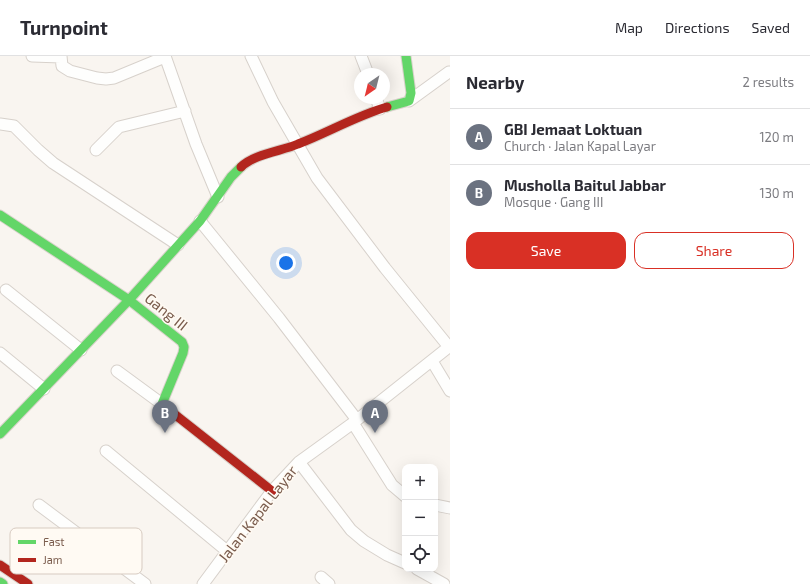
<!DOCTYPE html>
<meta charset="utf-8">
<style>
:root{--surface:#fff;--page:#f2f2f3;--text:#2b2b33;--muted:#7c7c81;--line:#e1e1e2;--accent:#d93025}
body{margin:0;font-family:"Exo 2",sans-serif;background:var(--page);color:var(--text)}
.controls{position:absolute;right:12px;bottom:12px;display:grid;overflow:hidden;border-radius:8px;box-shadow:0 4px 16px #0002}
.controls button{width:36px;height:36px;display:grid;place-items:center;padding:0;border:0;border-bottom:1px solid var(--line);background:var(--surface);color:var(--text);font:20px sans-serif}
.compass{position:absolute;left:354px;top:12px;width:36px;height:36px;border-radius:50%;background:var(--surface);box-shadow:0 4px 16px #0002;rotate:215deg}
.you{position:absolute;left:286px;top:207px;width:14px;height:14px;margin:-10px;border:3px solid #fff;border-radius:50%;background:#1a73e8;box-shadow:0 0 0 6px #1a73e833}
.badge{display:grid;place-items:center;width:26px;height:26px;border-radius:50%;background:var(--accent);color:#fff;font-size:13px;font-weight:700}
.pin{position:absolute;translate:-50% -33px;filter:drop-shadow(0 1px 2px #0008)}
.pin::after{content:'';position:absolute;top:21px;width:14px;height:12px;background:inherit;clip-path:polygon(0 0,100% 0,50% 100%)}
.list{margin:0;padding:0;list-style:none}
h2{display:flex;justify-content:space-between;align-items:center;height:52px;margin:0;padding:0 16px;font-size:17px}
h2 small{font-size:13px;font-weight:400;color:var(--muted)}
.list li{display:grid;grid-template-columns:26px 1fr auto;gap:12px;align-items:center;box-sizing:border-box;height:56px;padding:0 16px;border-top:1px solid var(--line)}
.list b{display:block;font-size:15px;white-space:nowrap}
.list p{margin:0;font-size:13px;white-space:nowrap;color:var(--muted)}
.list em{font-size:13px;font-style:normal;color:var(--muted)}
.actions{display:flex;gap:8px;padding:12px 16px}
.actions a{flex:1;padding:9px 0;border:1px solid var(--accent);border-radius:12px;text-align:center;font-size:14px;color:var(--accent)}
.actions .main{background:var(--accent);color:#fff}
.icon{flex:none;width:22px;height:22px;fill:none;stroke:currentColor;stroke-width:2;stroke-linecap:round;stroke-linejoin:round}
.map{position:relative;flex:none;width:450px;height:528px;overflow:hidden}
header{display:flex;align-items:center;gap:24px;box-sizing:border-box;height:56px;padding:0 20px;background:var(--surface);border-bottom:1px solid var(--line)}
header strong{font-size:19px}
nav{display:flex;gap:22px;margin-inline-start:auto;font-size:14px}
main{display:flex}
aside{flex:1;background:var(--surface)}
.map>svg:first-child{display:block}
</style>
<header>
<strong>Turnpoint</strong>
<nav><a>Map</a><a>Directions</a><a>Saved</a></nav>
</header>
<main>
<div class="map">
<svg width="450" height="528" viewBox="0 0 450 528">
<rect width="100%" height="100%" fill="#f9f5f0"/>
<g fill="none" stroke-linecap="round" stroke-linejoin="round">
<g stroke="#d7d1cb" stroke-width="13">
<path id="street" d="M32,0l29,1
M61,0l1,10 8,5 27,7 9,1 8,-1 51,-21
M165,0l31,88 22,53
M251,0l22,46 44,76 68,90 64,79
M361,0l7,18
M376,42l4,11
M409,45l40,-29
M0,68l14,2 24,24 15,13 125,82
M96,94l23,-23 66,-16
M200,165l79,97 78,102
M6,234l75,60
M0,297l44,36
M432,305l18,30
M117,315l45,33
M353,367l39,62 13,11
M106,395l121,100
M299,406l52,68 13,11 23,14 18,8
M39,449l106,79
M435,449l15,3
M417,513l27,15
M321,521l8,7
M203,528l69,-93 27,-29 54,-39 97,-77"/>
</g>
<g stroke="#d9d2cb" stroke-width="11">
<path id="fast" d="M387,51l22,-6 2,-8 -5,-37
M0,159l129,85 53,42 2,5 -1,6 -21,51 11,9
M0,378l129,-134 71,-79 31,-44 10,-10
M0,526l3,2"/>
</g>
<g stroke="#d9d2cb" stroke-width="11">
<path id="jam" d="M241,111c13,-13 41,-16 57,-23 29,-11 60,-29 89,-37
M173,357l99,78
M0,509l28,19"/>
</g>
<use href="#street" stroke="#fefefd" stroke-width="11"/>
<use href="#fast" stroke="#63d668" stroke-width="9"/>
<use href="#jam" stroke="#b3261e" stroke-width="9"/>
</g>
<g text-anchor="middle" stroke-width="3" stroke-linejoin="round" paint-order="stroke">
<g font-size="15" fill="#7a5c4d" stroke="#fffaf3">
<text transform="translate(166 256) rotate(39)" y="5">Gang III</text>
<text transform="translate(258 458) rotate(-52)" y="5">Jalan Kapal Layar</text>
</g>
</g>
<rect x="10" y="472" width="132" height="46" rx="6" fill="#fffaf3" stroke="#d7cbc1" stroke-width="1"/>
<rect x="18" y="484" width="18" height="4" fill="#63d668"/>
<rect x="18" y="502" width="18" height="4" fill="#b3261e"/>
<g font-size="11" fill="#7a5c4d">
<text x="43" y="490">Fast</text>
<text x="43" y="508">Jam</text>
</g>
</svg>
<div class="controls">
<button>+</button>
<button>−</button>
<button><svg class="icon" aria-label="locate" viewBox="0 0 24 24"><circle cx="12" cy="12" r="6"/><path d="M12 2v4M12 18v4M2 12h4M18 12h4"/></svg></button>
</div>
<svg class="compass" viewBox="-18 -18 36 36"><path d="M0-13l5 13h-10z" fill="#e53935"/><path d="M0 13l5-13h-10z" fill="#7c7c81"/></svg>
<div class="you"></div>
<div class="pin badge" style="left:375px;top:377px;background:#6b7280">A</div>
<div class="pin badge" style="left:165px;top:377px;background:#6b7280">B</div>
</div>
<aside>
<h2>Nearby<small>2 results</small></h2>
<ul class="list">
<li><span class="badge" style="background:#6b7280">A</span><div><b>GBI Jemaat Loktuan</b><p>Church · Jalan Kapal Layar</p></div><em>120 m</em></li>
<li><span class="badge" style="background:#6b7280">B</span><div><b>Musholla Baitul Jabbar</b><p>Mosque · Gang III</p></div><em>130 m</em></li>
</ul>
<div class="actions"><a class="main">Save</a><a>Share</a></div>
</aside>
</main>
